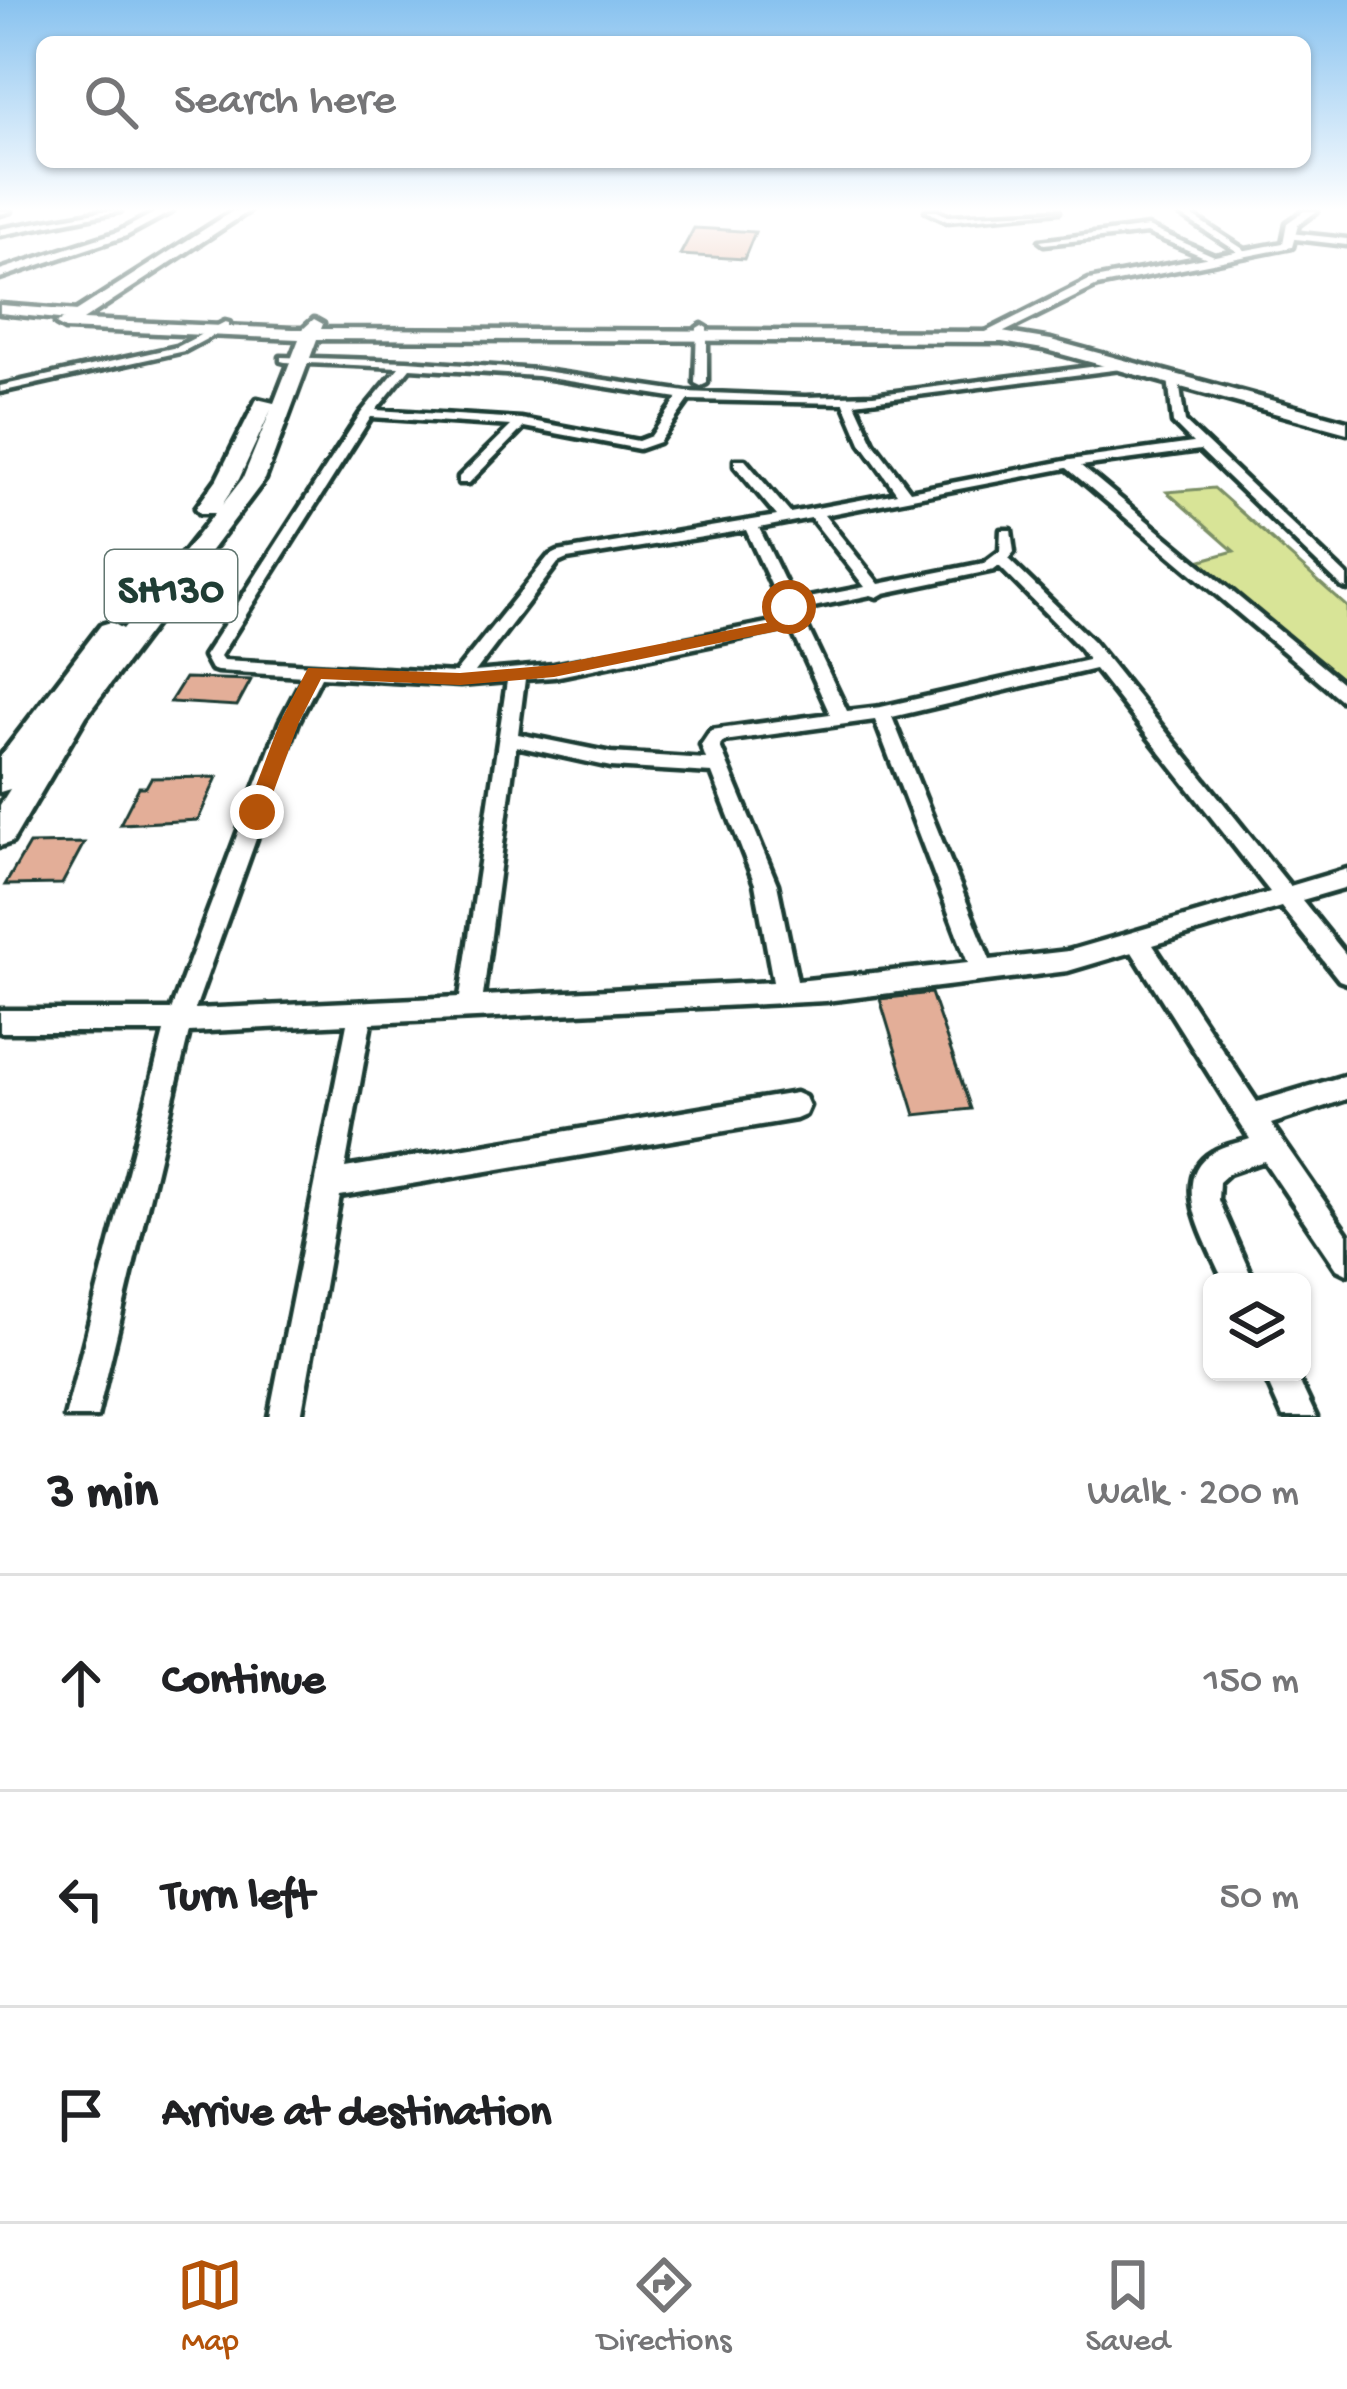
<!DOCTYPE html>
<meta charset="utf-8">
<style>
:root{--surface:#fff;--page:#f6f6f6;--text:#202124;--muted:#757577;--line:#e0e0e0;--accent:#b45309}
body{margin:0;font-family:"Gochi Hand",sans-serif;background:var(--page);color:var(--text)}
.controls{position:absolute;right:36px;bottom:36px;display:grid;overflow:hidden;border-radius:18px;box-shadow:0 3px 9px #0004}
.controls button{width:108px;height:108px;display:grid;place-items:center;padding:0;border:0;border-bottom:3px solid var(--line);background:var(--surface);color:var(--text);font:60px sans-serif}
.stop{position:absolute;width:36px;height:36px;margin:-27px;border:9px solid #b45309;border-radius:50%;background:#fff}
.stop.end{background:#b45309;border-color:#fff;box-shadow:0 3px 12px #0008}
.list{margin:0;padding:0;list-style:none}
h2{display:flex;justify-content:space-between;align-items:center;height:156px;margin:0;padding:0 48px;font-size:51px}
h2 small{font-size:39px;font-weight:400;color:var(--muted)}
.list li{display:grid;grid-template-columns:78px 1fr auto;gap:36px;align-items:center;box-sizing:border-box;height:216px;padding:0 48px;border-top:3px solid var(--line)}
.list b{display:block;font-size:45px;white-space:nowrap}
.list em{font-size:39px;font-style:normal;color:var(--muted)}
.icon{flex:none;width:66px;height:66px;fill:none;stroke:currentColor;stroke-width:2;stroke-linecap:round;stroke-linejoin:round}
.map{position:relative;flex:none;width:1347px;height:1417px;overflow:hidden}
.search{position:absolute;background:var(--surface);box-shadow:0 3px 9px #0004;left:36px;right:36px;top:36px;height:132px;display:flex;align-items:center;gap:30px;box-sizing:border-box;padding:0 42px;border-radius:18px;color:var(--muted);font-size:45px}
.sheet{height:804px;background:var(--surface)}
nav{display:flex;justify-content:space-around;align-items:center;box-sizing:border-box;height:168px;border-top:3px solid var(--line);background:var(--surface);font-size:33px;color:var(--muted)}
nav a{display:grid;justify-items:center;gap:6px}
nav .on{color:var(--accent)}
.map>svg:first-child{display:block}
</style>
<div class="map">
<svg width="1347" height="1417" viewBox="0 0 1347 1417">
<rect width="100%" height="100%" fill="#fff"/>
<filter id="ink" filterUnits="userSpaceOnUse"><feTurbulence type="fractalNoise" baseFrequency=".00833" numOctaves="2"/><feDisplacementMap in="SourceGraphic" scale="24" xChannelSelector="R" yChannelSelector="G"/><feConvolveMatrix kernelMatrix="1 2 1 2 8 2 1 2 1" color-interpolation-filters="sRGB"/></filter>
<g filter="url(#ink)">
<path fill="#d8e497" stroke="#7c9066" stroke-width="3" d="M1214,488l133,119v82l-152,-127 39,-11 -67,-59z"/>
<path fill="#e3ae98" stroke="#1f3d34" stroke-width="3" d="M694,228l18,1 43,3 -11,27 -64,-4z
M185,678l66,2 -14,26 -67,-4z
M217,777l-19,43 -78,4 19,-37h7l5,-9z
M84,843l-22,41 -57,1 24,-41z
M931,993l40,116 -56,6 -35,-116z"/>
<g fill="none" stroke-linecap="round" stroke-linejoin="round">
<g stroke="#1f3d34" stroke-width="9">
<path id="minor" d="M0,211h11l-11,3z
M102,211h18l-120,24v-6z
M926,211h11l11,5 111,-5 -112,10z
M1175,211h10l66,43 -7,2z
M1148,227l71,31 -7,2 -65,-27 -103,11 -4,-3z
M1290,233l57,6v6l-60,-7z
M225,322l4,1v4l-45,24 -184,41v-6l177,-39z
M702,325l5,3v55l-6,3 -6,-3 2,-55z
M281,357l126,4 130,9 149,22 119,5 68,-2 248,-32 6,3 -6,3 -266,34 18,39 37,49 160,-31 123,-17 -20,-20 -5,-46 10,-2 7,47 162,154v13l-5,-2 -142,-137 -119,16 266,221v15l-6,-2 -274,-232 -243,47 55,69 105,-21 16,-12 1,-21h10l3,22 -6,7 85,82 197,245 57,-17v18l-45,13 45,56v27l-8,-3 -58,-73 -128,38 104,157 90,-27v24l-76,25 76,110v40l-10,-5 -73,-108 -35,12 -10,9 -1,18 36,82h-30c-15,-37 -58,-103 -11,-130 11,-7 25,-9 37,-13l-118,-187 -64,19 -242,30 -455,22 -26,145 451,-75 9,4 4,9 -4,9 -9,4 -456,77 -39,221h-32l78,-393 -158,8 -92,385h-32l99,-385h-164v-22h171l109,-288 24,-46 -87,-5 -6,-2 -7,-13 157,-243 38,-46 -114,-5 -4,-1zM410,368l127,8 141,22 -27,38 -13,5 -117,-22 -145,-9zM689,400l155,3 17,40 36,50 -107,20 -45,-53h-10v6l42,50 -219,36 -10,5 -93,116 -232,-13 -3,-4 151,-239 140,9 -52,51v6h10l55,-56 115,22 20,-7zM811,518l54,69 -71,14 -35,-73zM746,530l41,89 -233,46 -79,7 83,-109 9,-4zM999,566l82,83 7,11 -207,47 -34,4 -48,-101 72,-15 6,2 7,-4 110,-23zM791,628l39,86 -119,16 -10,15 5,14 -95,-6 -93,-19 7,-55 29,-2zM1095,669l175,223 -202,59 -78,9 -98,-243zM321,677l139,8 47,-4 -47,316 -265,12 103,-287zM875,720l93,243 -171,18 -20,-97 -57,-138 4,-5zM516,746l95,21 101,6 43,111 18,98 -290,14z
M1263,1372h32l21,45h-33z"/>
</g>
<g stroke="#1f3d34" stroke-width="9">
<path id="tertiary" d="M158,211h14l-46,25 -126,42v-8l118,-38z
M1304,211h13l-19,14 -6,22 -195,39 -109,54 -12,-3 113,-57 194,-37 4,-20z"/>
</g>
<g stroke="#1f3d34" stroke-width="9">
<path id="secondary" d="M0,305l78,6 8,5 -8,5 -78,-8z"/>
</g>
<g stroke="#1f3d34" stroke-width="9">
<path id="primary" d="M233,211h16l-166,109 210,9h10l11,-10 9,5 -2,5 681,3 49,8 296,81v12l-304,-84 -41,-7 -685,-3 -52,140 -179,237 -74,126 -12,4v-41l10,-16 -10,3v-35l101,-132 10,-3 12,7 92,-116h-15l-4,-5 21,-29 40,-80 17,4 25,-64 -234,-10 -9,-5zM271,410l-28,68 -21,27 17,-26z"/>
</g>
<use href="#minor" fill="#fff" fill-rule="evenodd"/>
<use href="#tertiary" fill="#fff" fill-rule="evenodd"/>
<use href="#secondary" fill="#fff" fill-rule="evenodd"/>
<use href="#primary" fill="#fff" fill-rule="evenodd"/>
</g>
</g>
<linearGradient id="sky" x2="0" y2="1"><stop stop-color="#88c2ef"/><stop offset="0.51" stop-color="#fff"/><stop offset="1" stop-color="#fff" stop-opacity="0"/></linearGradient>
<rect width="1347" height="410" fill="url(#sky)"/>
<path fill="#b45309" d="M789,602l9,5 4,19 -248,51 -94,8 -139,-6 -22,43 -35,96h-15l-3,-6 34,-90 28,-54 152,5 94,-8 232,-46 -5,-12z"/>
<g text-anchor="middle" stroke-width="10" stroke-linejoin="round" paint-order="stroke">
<rect fill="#fff" stroke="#627771" stroke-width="3" x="105" y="550" width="132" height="72" rx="9"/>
<g font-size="42" font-weight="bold" fill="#1f3d34">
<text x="171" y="601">SH130</text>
</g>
</g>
</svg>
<div class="controls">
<button><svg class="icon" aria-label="layers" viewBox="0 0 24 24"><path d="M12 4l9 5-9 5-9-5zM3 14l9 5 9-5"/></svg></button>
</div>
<div class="stop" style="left:789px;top:607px"></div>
<div class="stop end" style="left:257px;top:812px"></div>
<div class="search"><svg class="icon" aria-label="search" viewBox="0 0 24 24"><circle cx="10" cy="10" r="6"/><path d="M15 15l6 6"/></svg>Search here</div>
</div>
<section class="sheet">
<h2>3 min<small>Walk · 200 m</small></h2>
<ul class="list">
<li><svg class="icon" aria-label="ahead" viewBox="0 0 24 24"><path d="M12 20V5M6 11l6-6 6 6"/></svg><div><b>Continue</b></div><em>150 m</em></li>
<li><svg class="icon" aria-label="left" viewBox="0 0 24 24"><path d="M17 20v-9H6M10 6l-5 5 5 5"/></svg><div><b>Turn left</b></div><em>50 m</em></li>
<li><svg class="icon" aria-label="arrive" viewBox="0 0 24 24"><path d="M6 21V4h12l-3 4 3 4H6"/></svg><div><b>Arrive at destination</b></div></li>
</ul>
</section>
<nav>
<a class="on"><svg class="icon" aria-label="map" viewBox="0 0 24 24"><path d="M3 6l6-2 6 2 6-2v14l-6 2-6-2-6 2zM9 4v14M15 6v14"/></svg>Map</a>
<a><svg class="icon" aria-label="directions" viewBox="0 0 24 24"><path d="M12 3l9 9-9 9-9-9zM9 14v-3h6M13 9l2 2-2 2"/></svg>Directions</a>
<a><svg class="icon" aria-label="saved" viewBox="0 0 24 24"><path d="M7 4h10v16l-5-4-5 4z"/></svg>Saved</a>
</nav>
